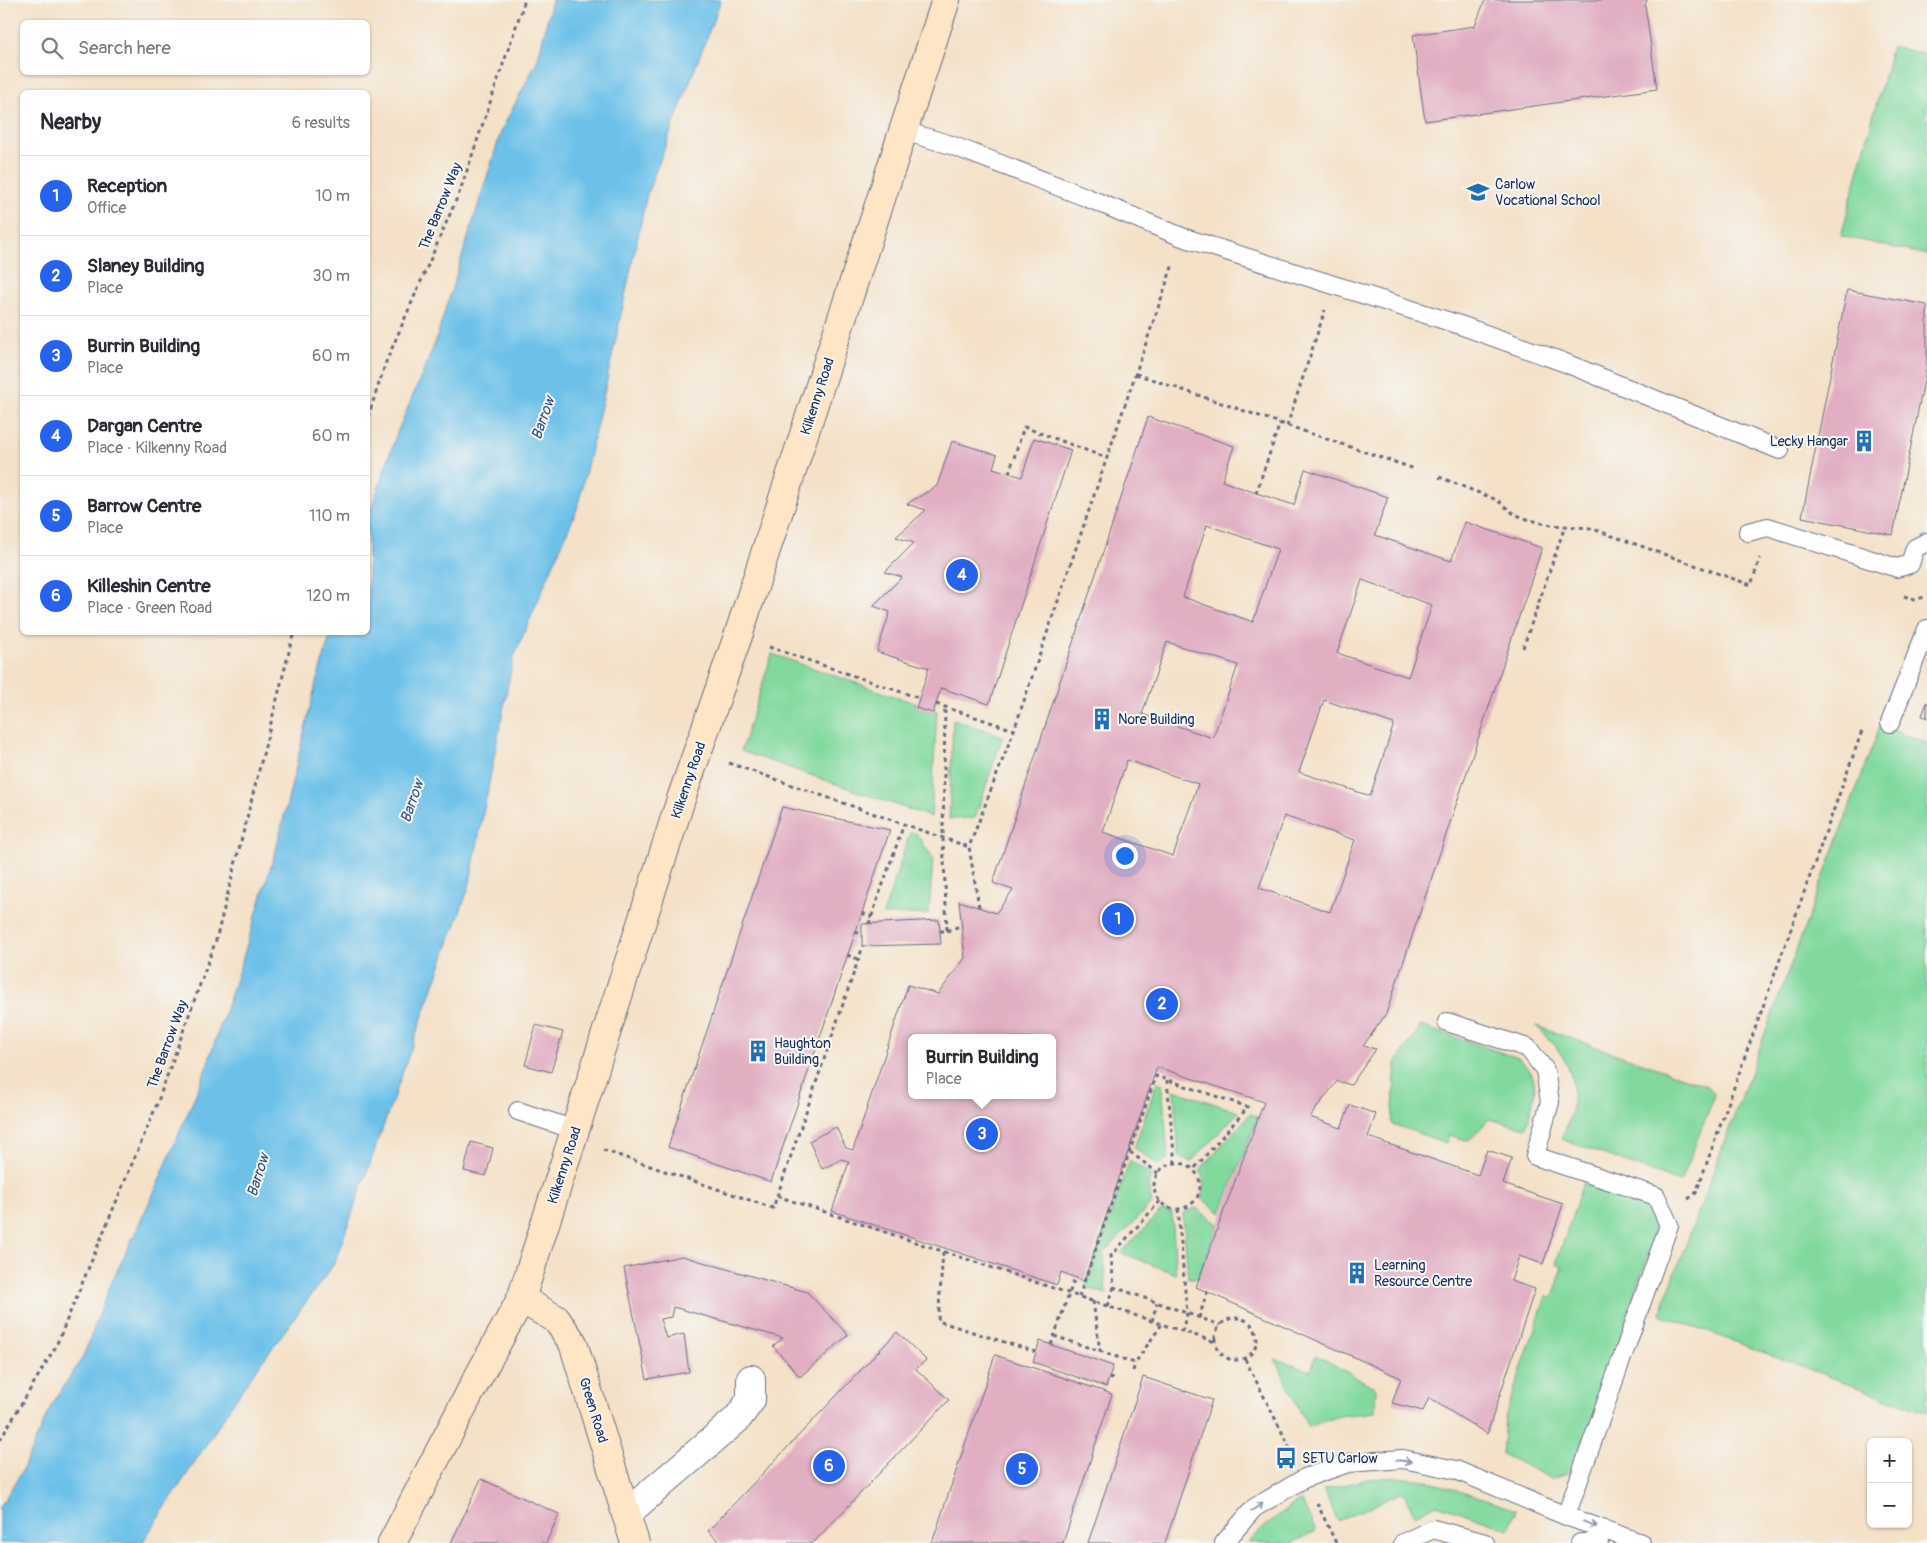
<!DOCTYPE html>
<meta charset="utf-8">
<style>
:root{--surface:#fff;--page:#f2f2f3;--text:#2b2b33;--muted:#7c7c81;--line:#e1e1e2;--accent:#2563eb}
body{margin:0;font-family:Pangolin,sans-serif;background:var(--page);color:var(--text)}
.controls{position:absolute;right:15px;bottom:15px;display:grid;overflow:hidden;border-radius:8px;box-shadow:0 1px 4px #0004}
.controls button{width:45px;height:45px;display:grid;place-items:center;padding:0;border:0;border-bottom:1px solid var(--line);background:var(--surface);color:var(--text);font:25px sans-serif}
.you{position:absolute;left:1124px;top:855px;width:18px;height:18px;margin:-12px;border:4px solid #fff;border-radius:50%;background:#1a73e8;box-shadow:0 0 0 8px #1a73e833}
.badge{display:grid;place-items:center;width:32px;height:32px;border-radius:50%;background:var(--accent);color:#fff;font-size:16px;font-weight:700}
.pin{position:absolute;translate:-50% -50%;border:2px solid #fff;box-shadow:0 1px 5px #0006}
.popup{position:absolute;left:908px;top:1034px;width:148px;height:65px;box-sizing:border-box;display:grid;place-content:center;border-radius:8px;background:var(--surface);filter:drop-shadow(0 1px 4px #0005);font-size:16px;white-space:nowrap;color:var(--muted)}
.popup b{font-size:19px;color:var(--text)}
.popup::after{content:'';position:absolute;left:50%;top:100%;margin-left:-10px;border:10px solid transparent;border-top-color:var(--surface)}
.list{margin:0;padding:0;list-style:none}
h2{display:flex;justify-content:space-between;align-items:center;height:65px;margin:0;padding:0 20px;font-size:21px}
h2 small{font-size:16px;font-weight:400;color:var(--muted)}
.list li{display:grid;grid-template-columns:32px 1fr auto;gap:15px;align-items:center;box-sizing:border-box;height:80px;padding:0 20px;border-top:1px solid var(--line)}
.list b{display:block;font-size:19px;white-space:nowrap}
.list p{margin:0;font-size:16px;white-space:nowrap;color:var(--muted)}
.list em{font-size:16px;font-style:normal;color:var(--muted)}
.icon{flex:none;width:28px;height:28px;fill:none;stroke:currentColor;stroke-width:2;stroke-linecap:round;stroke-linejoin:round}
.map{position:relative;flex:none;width:1927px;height:1543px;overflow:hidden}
.search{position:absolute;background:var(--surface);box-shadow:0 1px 4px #0004;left:20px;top:20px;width:350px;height:55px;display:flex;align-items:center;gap:12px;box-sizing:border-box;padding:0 18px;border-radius:8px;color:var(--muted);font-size:19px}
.panel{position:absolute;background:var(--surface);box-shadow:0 1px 4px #0004;left:20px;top:90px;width:350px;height:545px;border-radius:8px}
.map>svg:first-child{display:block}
</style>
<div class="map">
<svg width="1927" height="1543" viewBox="0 0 1927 1543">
<rect width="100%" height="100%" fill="#f6f6f2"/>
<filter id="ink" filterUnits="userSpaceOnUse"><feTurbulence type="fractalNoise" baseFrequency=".02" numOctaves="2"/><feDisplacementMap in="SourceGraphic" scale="10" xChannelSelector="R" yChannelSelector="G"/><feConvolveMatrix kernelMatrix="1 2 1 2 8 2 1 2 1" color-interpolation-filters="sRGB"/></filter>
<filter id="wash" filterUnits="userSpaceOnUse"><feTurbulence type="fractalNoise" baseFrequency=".0096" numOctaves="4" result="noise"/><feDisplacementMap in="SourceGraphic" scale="20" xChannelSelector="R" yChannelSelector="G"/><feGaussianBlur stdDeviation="1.12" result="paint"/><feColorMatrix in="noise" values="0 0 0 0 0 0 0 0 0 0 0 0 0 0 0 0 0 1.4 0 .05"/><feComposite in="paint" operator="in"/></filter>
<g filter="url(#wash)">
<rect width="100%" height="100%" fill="#f4e1c8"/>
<path fill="#81d99e" stroke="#4e847e" d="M1892,46l35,9v200l-86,-19z
M772,654l165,57 -6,106 -190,-66z
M953,719l50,17 -28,82 -26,1z
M1880,726l47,17v670l-267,-99z
M910,833h6l17,25 -4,56 -46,1z
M1421,1026l97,32c27,21 15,41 8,70l-37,-9 -20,22 -20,-6 -3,8 -54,-19 4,-62z
M1536,1026l172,60 7,9 -35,87 -119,-43c23,-45 13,-80 -25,-113z
M1157,1082l5,2 6,74 -10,7 -24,-17z
M1174,1090l65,22 -48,50 -12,-5z
M1250,1114l8,3 -37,96 -19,-14 3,-15 -5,-14z
M1130,1160l21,15 -3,12 4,16 -48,50 2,41 -21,-7z
M1583,1183l63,25 6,11 3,14 -76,232 -8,8 -19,6 -50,-25 3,-37 41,-121 7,1 10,-30 -7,-3z
M1196,1208l22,16 -20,54h-10l-5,-65z
M1162,1210l10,3 4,61 -55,-21z
M1316,1355l60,33 -1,24 -36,4 -31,11 -33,-68 36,12z
M1396,1477l29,3 91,30 -7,19 -72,-25 -22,11 -12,-23 -65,29 -15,-31 45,-11z
M1301,1500l15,31 -24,12h-44c16,-17 33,-31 53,-43z"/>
<path fill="#6dc1e9" stroke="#4478a4" d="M552,0h169l-74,194 -42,195 -28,120 -64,150 -44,228 -135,377 -89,121 -103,158h-142v-36l21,-34 30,-67 32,-49 27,-71 46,-98 47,-111 37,-110 36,-117 39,-163 16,-54 37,-1v-114l29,-85 37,-87 68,-217 36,-70z"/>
<g id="blocks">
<path fill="#e1aec2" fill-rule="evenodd" d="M1485,0h162l-2,5 12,84 -232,32 -12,-86 62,-9z
M1847,290l80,15v61l-34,169 -91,-18z
M1148,417l86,29 -12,35 34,12 38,12 11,-36 83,28 -13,38 76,26 14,-39 77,26 -156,466 -23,32 13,3 -25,36 -14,-4 -27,36 31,11 9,-23 26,9 -8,23 110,38 9,-25 25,8 -9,26 60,20 -20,60 -24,-8 -8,25 24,8 -48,145 -58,-36 -6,13 -31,-8 9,-25 -205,-91 68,-185 -107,-35 -73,214 -23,-9 -4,13 -225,-74 17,-49 -7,-3 -20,10 -13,-28 27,-14 10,21 7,2 55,-165 30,9 27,-36 -6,-57 37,12 17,-23 -20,-7zM1207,525l71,24 -25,73 -70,-25zM1362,580l70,25 -24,72 -71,-24zM1167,642l71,23 -25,73 -71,-24zM1324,700l70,24 -24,72 -71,-24zM1127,760l71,24 -25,72 -70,-24zM1284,816l71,24 -25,72 -71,-24zM912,1038h140v57h-140z
M1034,438l37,12 -82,254 -48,-16 -8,25 -17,-5 13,-40 -52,-16 13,-40 -17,-6 29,-29 -17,-5 29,-29 -18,-6 30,-27 -19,-6 30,-18 15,-45 45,14 -4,13 29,9z
M1927,702v16l-5,-2z
M782,807l108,23 -119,352 -103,-35z
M939,920l2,24 -79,2v-22z
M536,1025l27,7 -12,40 -26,-7z
M471,1142l22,6 -7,28 -22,-5z
M682,1256l125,36 41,43 -48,42 -27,-31 10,-8 -110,-31 -2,10 -11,2 6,19 18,-4 5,38 -42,7 -23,-111z
M897,1332l29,28 -10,9 33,31 -136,143h-92l-13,-12z
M1040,1341l73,25 -7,21 -73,-25z
M995,1355l117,39 -49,149h-131z
M1143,1377l69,23 -47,143h-77z
M481,1479l78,35 -13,29h-95z"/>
</g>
</g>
<g filter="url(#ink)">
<use href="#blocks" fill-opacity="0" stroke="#676d83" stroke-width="1"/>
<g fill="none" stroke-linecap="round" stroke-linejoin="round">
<g stroke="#676d83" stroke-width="20">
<path id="lane" d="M904,131l47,14 132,51 99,41 278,88 103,37 217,88
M1748,532l20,-5 129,41 13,-4 5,-16 12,-6
M1890,723l37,-94
M1447,1022l81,26 17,22 5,32 -15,54 121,40 13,29 -103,291
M518,1111l57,19
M1224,1543l30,-35 51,-30 43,-15 55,-4 53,11 110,46 75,27
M1403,1543l30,-14 52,14
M1580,1543h19"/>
</g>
<g stroke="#676d83" stroke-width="30">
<path id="street" d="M626,1514l111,-95 14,-19v-21"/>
</g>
<g stroke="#676d83" stroke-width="30">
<path id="secondary" d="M521,1299l35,20 17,24 62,200
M392,1543l83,-160 46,-84 160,-500 57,-163 208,-636"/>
</g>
<path stroke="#676d83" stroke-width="3" stroke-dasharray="4 4" stroke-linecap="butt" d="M1136,374l279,95
M368,417l18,-55 74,-171 65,-191
M1287,426l38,-116
M1009,473l15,-46 83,31
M1439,477l58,23 17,14 16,6 21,5 39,3 161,57 9,-27
M1256,493l24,-70
M1904,596l10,3 13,-2
M769,647l150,51
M1523,648l42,-122
M936,704l78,26
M729,763l240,84
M979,907l-10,-60 45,-117 159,-466
M862,913l10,4
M869,924l35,-100
M940,931h7l-4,-93 2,-131
M947,931l15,-6
M855,932l7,2
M847,955l11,4
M1167,1080l8,84
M603,1150l170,58 90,-262
M1130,1152l28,21
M1154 1186a23 23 0 1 1 46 0a23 23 0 1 1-46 0Z
M777,1196l438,146
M1688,1199l8,-6 166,-462
M1160,1201l-49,55 3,31 106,38
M1178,1209l9,105 -5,17
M943,1252l-5,69 98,31
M1079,1297l77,-221 92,31 -55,63
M1093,1301l7,50
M1108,1306l6,-19
M1215 1339a21 21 0 1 1 42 0a21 21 0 1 1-42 0Z
M1199,1318l8,-26
M1152,1321l5,-18
M1054,1336l81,27 27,-39
M1051,1345l24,-68
M1245,1359l48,95
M1133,1371l2,-8
M1109,1378l7,2
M0,1440l56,-94 101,-242 59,-164 78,-308
M1317,1503l19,40"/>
<use href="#lane" stroke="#fff" stroke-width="18"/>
<use href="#street" stroke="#fff" stroke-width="28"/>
<use href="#secondary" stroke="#fde5c5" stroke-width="28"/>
</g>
<defs><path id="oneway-shaft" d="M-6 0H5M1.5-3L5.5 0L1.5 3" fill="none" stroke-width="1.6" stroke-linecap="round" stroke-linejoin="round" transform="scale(1.25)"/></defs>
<g stroke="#8d97ae">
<use href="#oneway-shaft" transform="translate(1404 1461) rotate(5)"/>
<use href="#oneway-shaft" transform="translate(1257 1507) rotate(-37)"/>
<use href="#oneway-shaft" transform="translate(1590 1524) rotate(20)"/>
</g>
</g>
<defs>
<g id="university-bare" transform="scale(1.725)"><path d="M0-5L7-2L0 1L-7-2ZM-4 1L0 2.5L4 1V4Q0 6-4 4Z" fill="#1f6fb2" stroke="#f6f6f2" stroke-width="2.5" paint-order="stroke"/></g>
<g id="building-bare" transform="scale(1.725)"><path d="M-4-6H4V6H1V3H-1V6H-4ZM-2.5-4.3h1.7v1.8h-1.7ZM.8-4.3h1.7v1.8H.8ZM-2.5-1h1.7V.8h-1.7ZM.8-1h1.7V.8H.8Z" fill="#1f6fb2" stroke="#f6f6f2" stroke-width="2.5" paint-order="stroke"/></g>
<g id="bus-bare" transform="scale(1.725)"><path d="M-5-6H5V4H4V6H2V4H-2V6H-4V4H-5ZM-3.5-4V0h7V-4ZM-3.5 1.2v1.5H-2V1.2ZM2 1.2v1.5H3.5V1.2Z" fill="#1f6fb2" stroke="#f6f6f2" stroke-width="2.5" paint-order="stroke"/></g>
</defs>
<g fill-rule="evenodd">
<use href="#university-bare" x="1478" y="192"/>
<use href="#building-bare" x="1864" y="441"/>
<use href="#building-bare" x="1102" y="719"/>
<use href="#building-bare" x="758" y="1051"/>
<use href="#building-bare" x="1357" y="1273"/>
<use href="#bus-bare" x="1286" y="1458"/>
</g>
<g text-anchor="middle" stroke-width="4" stroke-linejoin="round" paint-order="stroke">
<g font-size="14" fill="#1b2f5e" stroke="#f6f6f2" text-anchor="start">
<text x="1495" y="189">Carlow<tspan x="1495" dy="16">Vocational School</tspan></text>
<text x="1848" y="446" text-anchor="end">Lecky Hangar</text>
<text x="1118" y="724">Nore Building</text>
<text x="774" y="1048">Haughton<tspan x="774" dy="16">Building</tspan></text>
<text x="1374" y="1270">Learning<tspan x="1374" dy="16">Resource Centre</tspan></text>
<text x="1302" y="1463">SETU Carlow</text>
</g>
<g font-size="14" fill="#1b2f5e" stroke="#f6f6f2">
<text transform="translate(440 206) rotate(-68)" y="5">The Barrow Way</text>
<text transform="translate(817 396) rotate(-72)" y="5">Kilkenny Road</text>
<text transform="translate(688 780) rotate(-71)" y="5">Kilkenny Road</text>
<text transform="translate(167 1044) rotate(-70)" y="5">The Barrow Way</text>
<text transform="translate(564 1165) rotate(-72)" y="5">Kilkenny Road</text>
<text transform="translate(594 1410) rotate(73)" y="5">Green Road</text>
</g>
<g font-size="15" font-style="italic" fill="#305481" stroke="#f6f6f2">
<text transform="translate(543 418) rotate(-71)" y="5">Barrow</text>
<text transform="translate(412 801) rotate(-71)" y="5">Barrow</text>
<text transform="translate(258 1175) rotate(-73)" y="5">Barrow</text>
</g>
</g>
</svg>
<div class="controls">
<button>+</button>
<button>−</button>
</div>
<div class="you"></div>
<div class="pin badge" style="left:1118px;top:919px">1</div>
<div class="pin badge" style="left:1162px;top:1004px">2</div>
<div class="pin badge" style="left:982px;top:1134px">3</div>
<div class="popup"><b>Burrin Building</b>Place</div>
<div class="pin badge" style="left:962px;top:575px">4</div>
<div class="pin badge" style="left:1022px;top:1469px">5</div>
<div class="pin badge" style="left:829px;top:1466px">6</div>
<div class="search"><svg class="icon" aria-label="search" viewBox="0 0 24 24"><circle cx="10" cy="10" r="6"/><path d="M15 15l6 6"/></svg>Search here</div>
<section class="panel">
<h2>Nearby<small>6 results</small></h2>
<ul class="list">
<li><span class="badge">1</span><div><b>Reception</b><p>Office</p></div><em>10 m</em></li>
<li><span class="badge">2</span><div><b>Slaney Building</b><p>Place</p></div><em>30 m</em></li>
<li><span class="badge">3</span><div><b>Burrin Building</b><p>Place</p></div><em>60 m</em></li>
<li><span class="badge">4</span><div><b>Dargan Centre</b><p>Place · Kilkenny Road</p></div><em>60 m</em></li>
<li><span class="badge">5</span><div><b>Barrow Centre</b><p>Place</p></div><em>110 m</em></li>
<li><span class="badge">6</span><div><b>Killeshin Centre</b><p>Place · Green Road</p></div><em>120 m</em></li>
</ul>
</section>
</div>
